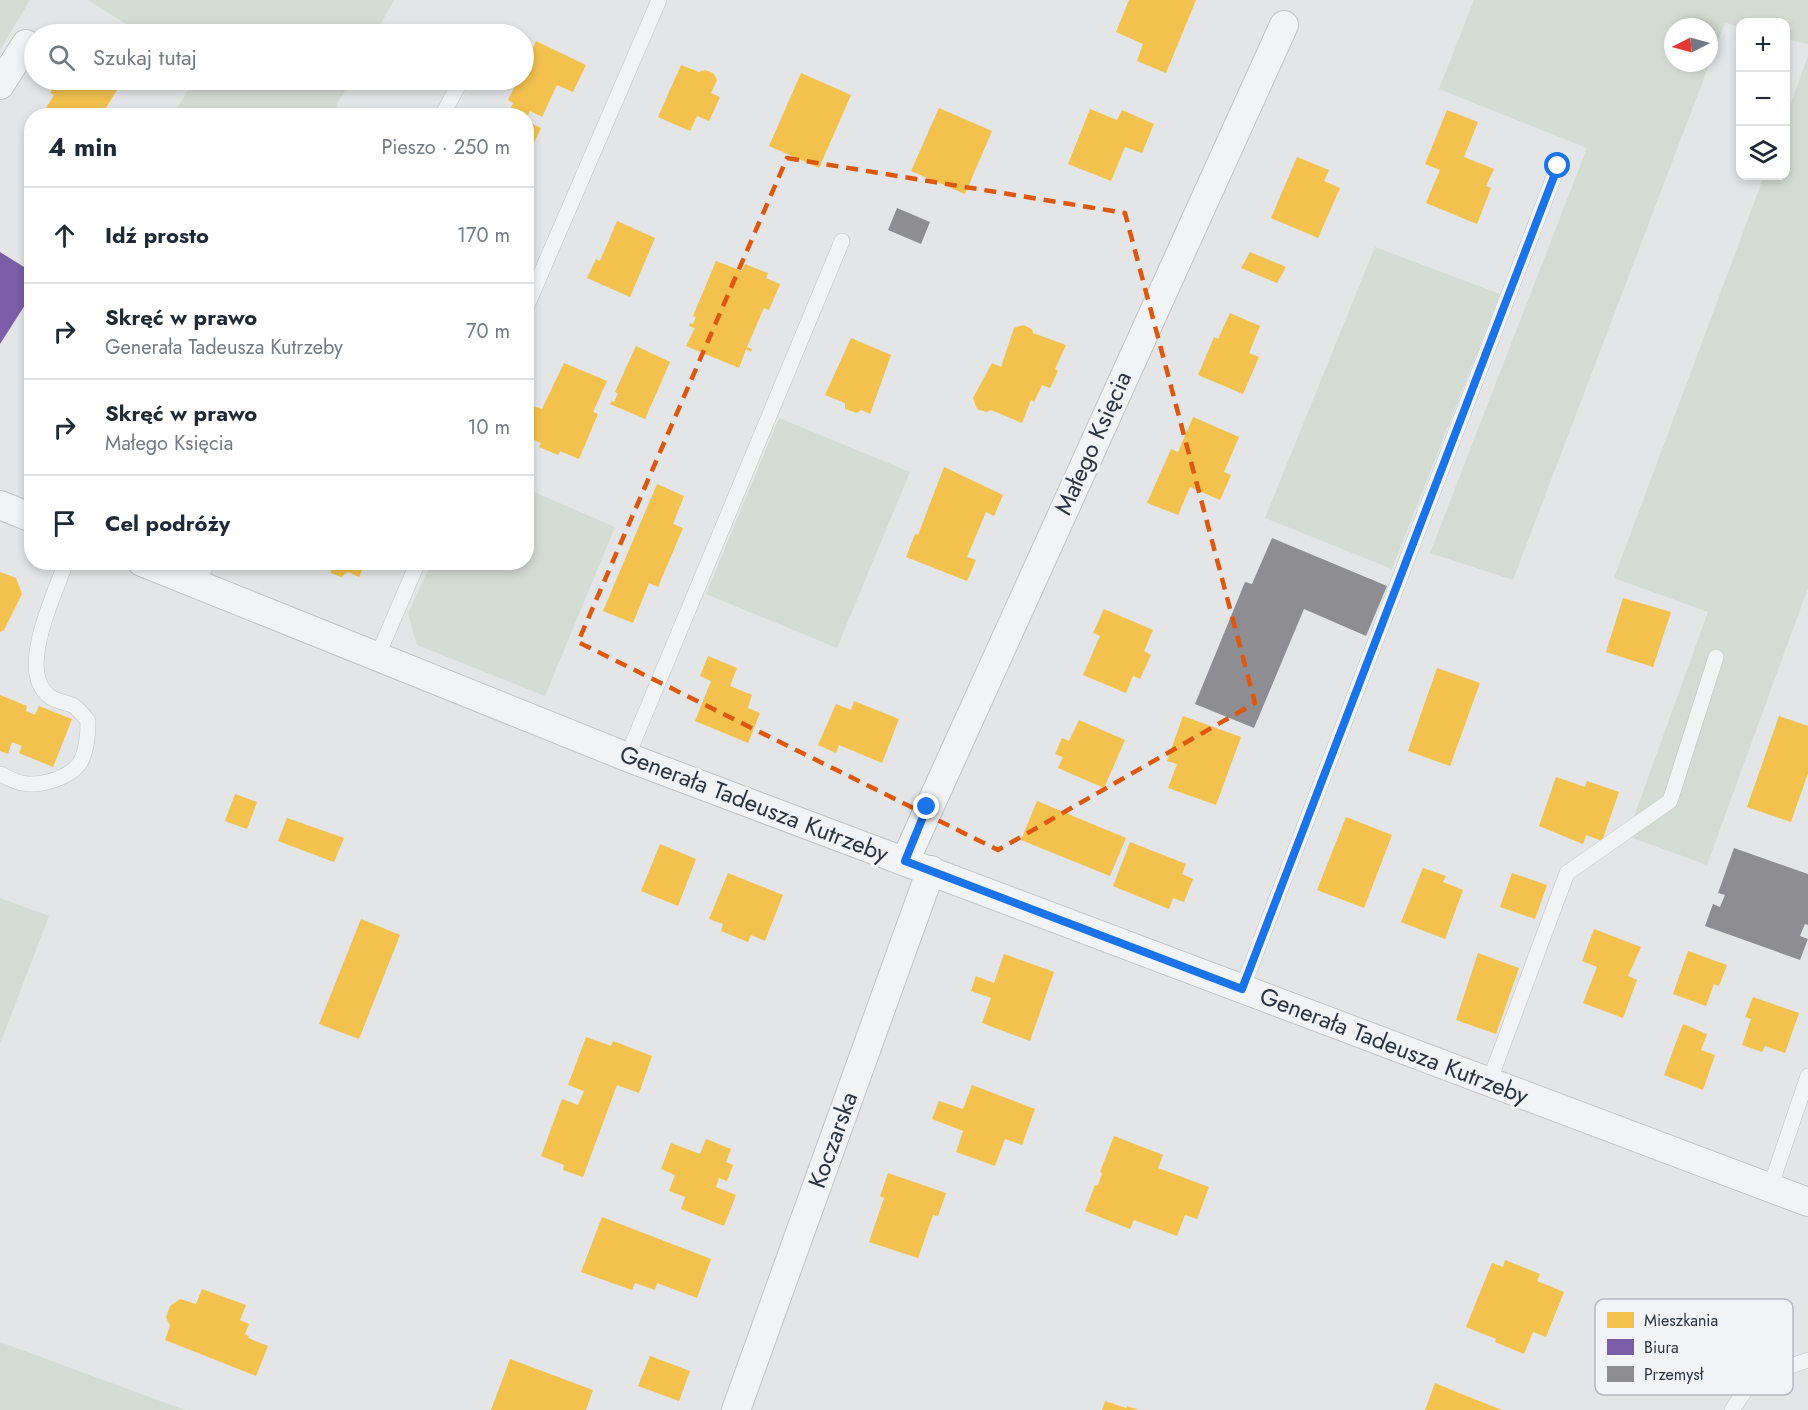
<!DOCTYPE html>
<html lang="pl">
<meta charset="utf-8">
<style>
:root{--surface:#fff;--page:#f6f6f7;--text:#1f2937;--muted:#747a83;--line:#e0e1e3}
body{margin:0;font-family:Jost,sans-serif;background:var(--page);color:var(--text)}
.controls{position:absolute;right:18px;top:18px;display:grid;overflow:hidden;border-radius:12px;box-shadow:0 3px 9px #0003}
.controls button{width:54px;height:54px;display:grid;place-items:center;padding:0;border:0;border-bottom:2px solid var(--line);background:var(--surface);color:var(--text);font:30px sans-serif}
.compass{position:absolute;left:1664px;top:18px;width:54px;height:54px;border-radius:50%;background:var(--surface);box-shadow:0 3px 9px #0003;rotate:264deg}
.stop{position:absolute;width:18px;height:18px;margin:-14px;border:4px solid #1a73e8;border-radius:50%;background:#fff}
.stop.end{background:#1a73e8;border-color:#fff;box-shadow:0 2px 6px #0008}
.list{margin:0;padding:0;list-style:none}
h2{display:flex;justify-content:space-between;align-items:center;height:78px;margin:0;padding:0 24px;font-size:26px}
h2 small{font-size:20px;font-weight:400;color:var(--muted)}
.list li{display:grid;grid-template-columns:39px 1fr auto;gap:18px;align-items:center;box-sizing:border-box;height:96px;padding:0 24px;border-top:2px solid var(--line)}
.list b{display:block;font-size:22px;white-space:nowrap}
.list p{margin:0;font-size:20px;white-space:nowrap;color:var(--muted)}
.list em{font-size:20px;font-style:normal;color:var(--muted)}
.icon{flex:none;width:33px;height:33px;fill:none;stroke:currentColor;stroke-width:2;stroke-linecap:round;stroke-linejoin:round}
.map{position:relative;flex:none;width:1808px;height:1410px;overflow:hidden}
.search{position:absolute;background:var(--surface);box-shadow:0 3px 9px #0003;left:24px;top:24px;width:510px;height:66px;display:flex;align-items:center;gap:15px;box-sizing:border-box;padding:0 21px;border-radius:33px;color:var(--muted);font-size:22px}
.panel{position:absolute;background:var(--surface);box-shadow:0 3px 9px #0003;left:24px;top:108px;width:510px;height:462px;border-radius:24px}
.map>svg:first-child{display:block}
</style>
<div class="map">
<svg width="1808" height="1410" viewBox="0 0 1808 1410">
<rect width="100%" height="100%" fill="#e3e5e7"/>
<path fill="#d4dbd3" fill-rule="evenodd" d="M0,0h30l-30,50z
M88,0h306l-19,34h-233z
M1474,0h334v44l-22,-5v-17h-46v5l-15,-4 -212,557 -83,-27 157,-405 -148,-59zM1673,27h36v36h-36z
M1808,56v532l-101,277 -80,-29 81,-224 -94,-34 150,-402h22v-59z
M194,80h157l-20,35h-158z
M1375,247l125,47 -108,275 -127,-51z
M779,418l131,54 -73,176 -131,-54z
M527,489l88,38 -70,169 -128,-51 -9,-31 23,-51 95,-1z
M0,898l49,18 -49,128z
M0,1342l185,68h-185z"/>
<path fill="#f2c14e" d="M1129,0h67l-30,73 -29,-12 6,-17 -27,-12z
M89,28l10,6h-13z
M536,41l50,24 -13,27 -16,-7 -15,32 -12,-6 -4,9v-4h-30l3,-8 10,4 4,-9 -5,-3 10,-20h6v-12z
M681,65l18,7 6,-2 8,3 4,7 -6,13 9,4 -11,24 -12,-5 -7,15 -32,-14z
M801,73l50,22 -32,73 -50,-22z
M58,80h65l-22,36h-60l13,-21 -4,-2z
M939,108l53,23 -27,63 -54,-23z
M1090,109l27,11 5,-10 32,14 -12,29 -17,-6 -14,34 -43,-17z
M1447,110l31,12 -14,35 30,12 -8,17 5,2 -14,36 -51,-21 14,-33 -15,-6z
M526,121l15,7 -15,31z
M1297,157l32,13 -5,11 16,7 -22,50 -47,-20z
M617,221l38,17 -25,59 -43,-19 9,-19 4,2z
M1250,252l36,15 -9,16 -36,-15z
M716,261l26,10 3,-7 23,9 -2,5 14,6 -11,26 -5,-2 -17,39 5,2 -1,3 -5,-3 -7,19 -53,-22 9,-18 -6,-2 1,-3 3,1 3,-7 -3,-1z
M1230,313l30,13 -11,27 10,4 -16,37 -45,-19 16,-38 4,2z
M1023,325l9,4 1,4 33,12 -11,24 3,2 -8,17 -8,-3 -8,17 -3,-2 -9,23 -31,-13 -5,2 -9,-3 -4,-11 19,-35 9,4 13,-39z
M851,338l40,17 -21,59 -9,-4 -4,3 -12,-4v-6l-20,-8z
M636,346l34,16 -25,57 -35,-15 2,-3 2,1 4,-9 -3,-1z
M564,363l43,18 -14,31 5,2 -19,45 -19,-8 -2,4 -19,-8 2,-4 -15,-6v-13l7,-18 9,3z
M1193,417l46,20 -15,35 7,3 -11,25 -30,-13 -12,28 -31,-12 24,-54 7,3z
M944,467l59,28 -9,21 -8,-4 -19,45 9,3 -9,21 -61,-24 9,-23 3,1z
M657,484l27,12 -11,28 10,4 -25,59 -9,-4 -16,40 -30,-12z
M329,562h37l-7,15 -11,-5 -7,5 -10,-4z
M0,572l16,6 6,16 -18,36 -4,2z
M1623,598l48,14 -18,55 -47,-15z
M1104,609l49,21 -9,21 7,4 -11,24 -7,-3 -7,17 -43,-18 17,-39 -7,-3z
M708,656l29,12 -7,18 22,9 -4,13 12,5 -12,30 -53,-22 16,-40 -11,-5z
M1437,668l43,15 -30,83 -42,-15z
M0,695l27,11 -1,5 9,4 4,-9 33,13 -19,48 -34,-14 3,-7 -10,-4 -4,12 -8,-3z
M854,701l45,18 -17,44 -43,-18 -3,8 -18,-8 18,-41 15,6z
M1183,716l58,21 -25,68 -48,-17 9,-24 -10,-3z
M1779,716l29,10v47l-17,49 -44,-15z
M1079,720l46,20 -21,48 -46,-20 5,-11 -8,-3 7,-16 7,3z
M1556,777l29,10 2,-6 32,11 -17,49 -16,-6 -3,9 -44,-18z
M235,794l22,8 -10,27 -22,-8z
M1037,801l89,37 -16,38 -89,-36z
M1346,817l46,18 -28,73 -47,-18z
M287,818l57,20 -10,24 -56,-21z
M1130,842l56,22 -4,10 11,5 -9,23 -11,-4 -4,11 -56,-23z
M660,844l36,15 -18,47 -37,-15z
M1423,868l23,8 -3,6 20,8 -18,49 -44,-17z
M728,873l55,22 -18,46 -14,-6 -3,7 -27,-11 2,-7 -14,-5z
M1512,873l35,12 -12,34 -35,-12z
M361,919l39,16 -41,104 -40,-15z
M1594,929l47,18 -13,29 9,4 -14,38 -40,-15 14,-36 -15,-6z
M1688,951l39,14 -8,21 -5,-2 -8,22 -33,-12z
M1478,953l41,15 -23,66 -40,-14z
M1004,954l50,18 -24,69 -48,-18 9,-25 -20,-7 5,-15 18,7z
M1753,997l46,16 -14,40 -20,-7 -3,6 -20,-7 9,-26 -6,-2z
M1683,1024l24,10 -6,16 14,5 -12,35 -39,-15z
M586,1037l25,9 2,-5 39,15 -13,37 -22,-8 -34,92 -20,-7 1,-5 -23,-9 21,-57 16,6 6,-14 -16,-6z
M972,1085l63,24 -13,36 -17,-6 -10,27 -39,-14 7,-21 -31,-12 7,-18 24,8z
M1114,1136l49,19 -5,13 51,19 -12,32 -12,-4 -8,21 -43,-16 -4,9 -45,-18 10,-26 3,1 1,-4 3,-9 -2,-1z
M706,1139l25,10 -5,13 7,3 -6,16 -8,-3 -3,9 20,8 -12,31 -43,-17 4,-12 -16,-6 6,-16 -14,-6 10,-26 29,11z
M888,1173l58,20 -8,23 -5,-1 -15,43 -49,-16 15,-44 -4,-2z
M602,1217l109,42 -14,39 -40,-15 -2,7 -20,-7 -3,7 -51,-18z
M1505,1260l35,14 -3,7 27,11 -18,45 -13,-5 -9,22 -29,-12 1,-3 -30,-12 26,-64 11,4z
M202,1289l44,16 -6,15 9,4 -4,10 4,2 -1,2 20,8 -12,30 -91,-36 5,-14 -4,-9 4,-11 10,-7 16,5z
M650,1356l40,15 -11,30 -41,-15z
M510,1359l83,31 -7,20h-95z
M1435,1383l24,10 43,17h-77z
M1105,1401l21,7 1,-2 12,4h-37z"/>
<path fill="#7b5ea7" d="M0,252l32,20v22l-32,50z"/>
<path fill="#8d8d92" d="M897,208l33,14 -9,22 -33,-14z
M1272,538l115,48 -21,50 -62,-27 -50,119 -59,-24 50,-122 7,2z
M1734,848l74,26v51l-3,-1 -5,12 8,3 -8,21 -95,-34 8,-22 7,3 5,-12 -7,-2z"/>
<g fill="none" stroke-linecap="round" stroke-linejoin="round">
<g stroke="#c1c3c5" stroke-width="16">
<path id="service" d="M442,116l19,-36
M526,308l133,-308
M196,585l12,-23
M377,657l41,-95
M627,757l215,-516
M0,774c7,3 15,8 22,9 19,4 52,-6 60,-24 5,-12 6,-25 6,-38 -4,-5 -10,-13 -16,-16 -11,-4 -20,-4 -28,-14 -23,-28 11,-98 22,-129
M1242,989l316,-823
M1489,1082l78,-209 103,-72 46,-144
M1770,1188l38,-112
M1732,1410l21,-31 55,-19"/>
</g>
<g stroke="#c1c3c5" stroke-width="30">
<path id="minor" d="M0,85l26,-41
M0,505l32,13
M142,562l485,195 1181,445
M905,861l379,-836
M736,1410l195,-540"/>
</g>
<use href="#service" stroke="#f2f3f5" stroke-width="15"/>
<use href="#minor" stroke="#f2f3f5" stroke-width="28"/>
</g>
<g fill="none" stroke-linecap="round" stroke-linejoin="round">
<path stroke="#1a73e8" stroke-width="8" d="M927,807l-22,54 337,128 316,-823"/>
</g>
<path fill="none" stroke="#de570f" stroke-width="4.5" stroke-dasharray="12 8" stroke-linejoin="round" d="M787,158l338,55 130,490 -257,147 -420,-208z"/>
<g text-anchor="middle" stroke-width="6" stroke-linejoin="round" paint-order="stroke">
<g font-size="24" fill="#2a3341" stroke="#f1f3f7">
<text transform="translate(1093 443) rotate(-66)" y="8">Małego Księcia</text>
<text transform="translate(754 804) rotate(21)" y="8">Generała Tadeusza Kutrzeby</text>
<text transform="translate(1394 1046) rotate(21)" y="8">Generała Tadeusza Kutrzeby</text>
<text transform="translate(833 1140) rotate(-70)" y="8">Koczarska</text>
</g>
</g>
<rect x="1595" y="1299" width="198" height="96" rx="9" fill="#f1f3f7" stroke="#b5b9c0" stroke-width="1.5"/>
<rect x="1607" y="1312" width="27" height="16" fill="#f2c14e"/>
<rect x="1607" y="1339" width="27" height="16" fill="#7b5ea7"/>
<rect x="1607" y="1366" width="27" height="16" fill="#8d8d92"/>
<g font-size="16" fill="#2a3341">
<text x="1644" y="1326">Mieszkania</text>
<text x="1644" y="1353">Biura</text>
<text x="1644" y="1380">Przemysł</text>
</g>
</svg>
<div class="controls">
<button>+</button>
<button>−</button>
<button><svg class="icon" aria-label="layers" viewBox="0 0 24 24"><path d="M12 4l9 5-9 5-9-5zM3 14l9 5 9-5"/></svg></button>
</div>
<svg class="compass" viewBox="-18 -18 36 36"><path d="M0-13l5 13h-10z" fill="#e53935"/><path d="M0 13l5-13h-10z" fill="#747a83"/></svg>
<div class="stop" style="left:1558px;top:166px"></div>
<div class="stop end" style="left:927px;top:807px"></div>
<div class="search"><svg class="icon" aria-label="search" viewBox="0 0 24 24"><circle cx="10" cy="10" r="6"/><path d="M15 15l6 6"/></svg>Szukaj tutaj</div>
<section class="panel">
<h2>4 min<small>Pieszo · 250 m</small></h2>
<ul class="list">
<li><svg class="icon" aria-label="ahead" viewBox="0 0 24 24"><path d="M12 20V5M6 11l6-6 6 6"/></svg><div><b>Idź prosto</b></div><em>170 m</em></li>
<li><svg class="icon" aria-label="right" viewBox="0 0 24 24"><path d="M7 20v-9h11M14 6l5 5-5 5"/></svg><div><b>Skręć w prawo</b><p>Generała Tadeusza Kutrzeby</p></div><em>70 m</em></li>
<li><svg class="icon" aria-label="right" viewBox="0 0 24 24"><path d="M7 20v-9h11M14 6l5 5-5 5"/></svg><div><b>Skręć w prawo</b><p>Małego Księcia</p></div><em>10 m</em></li>
<li><svg class="icon" aria-label="arrive" viewBox="0 0 24 24"><path d="M6 21V4h12l-3 4 3 4H6"/></svg><div><b>Cel podróży</b></div></li>
</ul>
</section>
</div>
